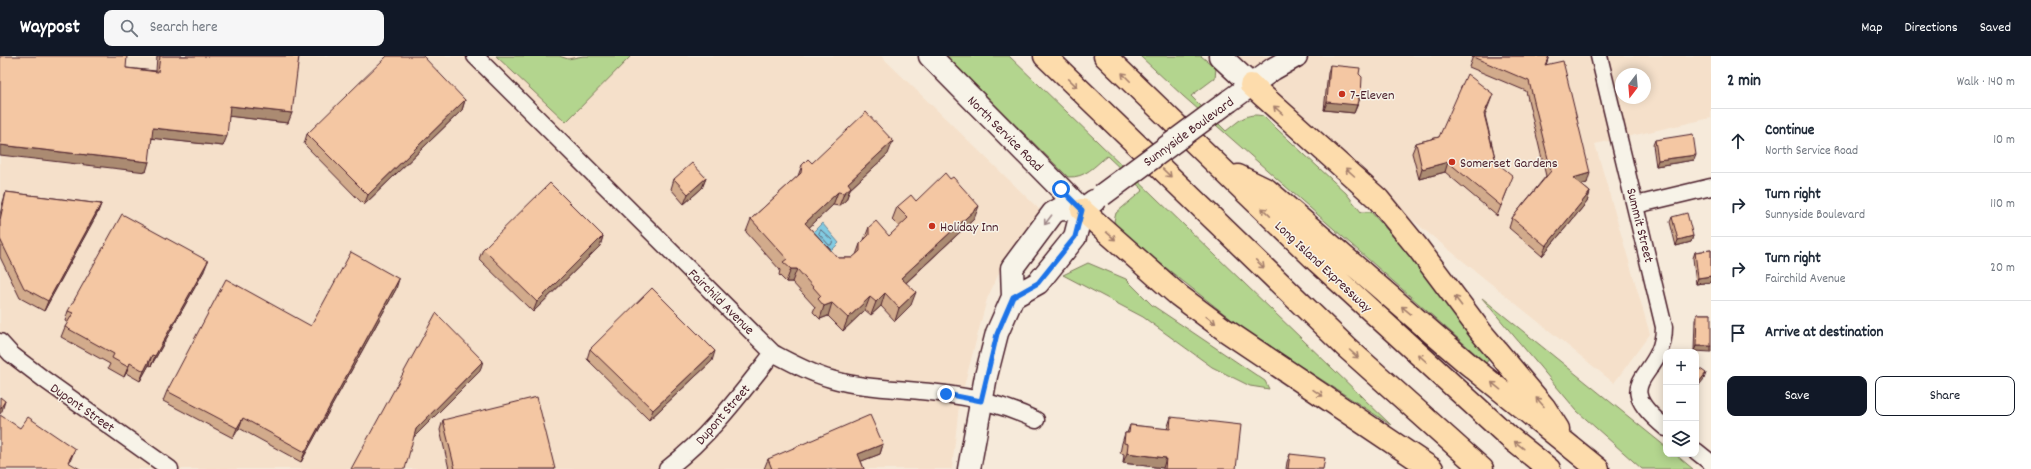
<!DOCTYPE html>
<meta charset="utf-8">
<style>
:root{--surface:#fff;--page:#f6f6f7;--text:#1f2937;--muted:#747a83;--line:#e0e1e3;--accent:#111827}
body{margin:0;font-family:Dekko,sans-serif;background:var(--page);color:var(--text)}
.controls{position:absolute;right:12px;bottom:12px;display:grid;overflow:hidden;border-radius:8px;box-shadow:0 2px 10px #0003}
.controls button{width:36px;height:36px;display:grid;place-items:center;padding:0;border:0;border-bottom:1px solid var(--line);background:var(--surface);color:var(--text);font:20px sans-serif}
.compass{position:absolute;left:1615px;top:12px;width:36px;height:36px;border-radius:50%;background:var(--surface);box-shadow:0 2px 10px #0003;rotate:196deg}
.stop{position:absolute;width:12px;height:12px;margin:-9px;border:3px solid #1a73e8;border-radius:50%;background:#fff}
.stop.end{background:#1a73e8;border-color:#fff;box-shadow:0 1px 4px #0008}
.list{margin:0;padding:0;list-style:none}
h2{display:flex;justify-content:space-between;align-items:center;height:52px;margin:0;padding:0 16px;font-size:17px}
h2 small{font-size:13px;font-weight:400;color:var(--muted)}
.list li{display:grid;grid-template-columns:26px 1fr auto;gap:12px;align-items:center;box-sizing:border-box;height:64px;padding:0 16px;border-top:1px solid var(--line)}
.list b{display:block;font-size:15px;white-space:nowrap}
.list p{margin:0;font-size:13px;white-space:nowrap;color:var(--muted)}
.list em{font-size:13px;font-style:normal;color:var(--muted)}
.actions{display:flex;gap:8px;padding:12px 16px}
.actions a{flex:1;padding:9px 0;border:1px solid var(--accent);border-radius:8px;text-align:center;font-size:14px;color:var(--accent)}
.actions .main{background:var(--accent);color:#fff}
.icon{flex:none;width:22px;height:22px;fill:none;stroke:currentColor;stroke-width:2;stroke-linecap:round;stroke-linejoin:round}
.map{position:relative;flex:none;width:1711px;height:413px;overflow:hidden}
header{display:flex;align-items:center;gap:24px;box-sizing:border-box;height:56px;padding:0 20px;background:var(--accent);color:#fff}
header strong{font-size:19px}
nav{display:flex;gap:22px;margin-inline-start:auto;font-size:14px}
.search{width:280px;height:36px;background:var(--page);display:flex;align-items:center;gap:10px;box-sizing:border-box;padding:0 14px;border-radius:8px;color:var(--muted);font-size:15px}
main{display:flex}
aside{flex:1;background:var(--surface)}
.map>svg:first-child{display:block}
</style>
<header>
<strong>Waypost</strong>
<div class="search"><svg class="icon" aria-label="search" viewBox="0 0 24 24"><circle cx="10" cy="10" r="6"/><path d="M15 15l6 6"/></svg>Search here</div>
<nav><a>Map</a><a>Directions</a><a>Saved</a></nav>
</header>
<main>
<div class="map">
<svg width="1711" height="413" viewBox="0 0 1711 413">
<rect width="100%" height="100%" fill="#f6eada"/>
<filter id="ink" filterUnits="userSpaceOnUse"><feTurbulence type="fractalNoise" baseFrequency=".025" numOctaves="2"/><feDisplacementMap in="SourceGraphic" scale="8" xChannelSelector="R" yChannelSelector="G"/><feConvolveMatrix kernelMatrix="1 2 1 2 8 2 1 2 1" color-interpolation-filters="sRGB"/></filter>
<g filter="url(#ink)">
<path fill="#f5e0ca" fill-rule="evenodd" d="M0,0h881l161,156 -37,48 -18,39 -28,106 -7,64h-952z
M1230,0h481v62l-116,26 55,190 -36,49 -229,-185zM1621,18h24v24h-24z"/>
<path fill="#b3d58e" stroke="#7e7a5c" d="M496,0h63l9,3 15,-3h48l-65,66z
M946,0h63l382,369 -150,-98 -123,-97 -4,-9 2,-8 27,-23 -36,-34c-13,10 -21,22 -39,21z
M1140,0h61l15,12 -1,10 -24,18 35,35c13,-10 20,-19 37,-15l83,77 15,19h10l36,40 82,107 -3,4 -303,-267z
M1088,207l38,16 26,26 113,76 4,8 -19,-3 -38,-19 -69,-50 -80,-42z
M1482,242l184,149v7h9l18,15h-51l-65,-58z"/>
<path fill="#81cbe2" stroke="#6b8699" d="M822,167l17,20 -9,9 -18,-19z"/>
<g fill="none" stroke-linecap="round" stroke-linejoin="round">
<path stroke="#606474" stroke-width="1" d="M821,174l12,11 -2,4h-2l-10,-11z"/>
<g stroke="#4a1f2b" stroke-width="19">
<path id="street" d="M475,0l298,297c19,10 37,20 58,26 37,11 77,9 115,15 31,4 62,13 90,26
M1599,0l65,271c0,53 -59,52 2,101
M1636,149l75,-18
M0,286l11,12 34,26 125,89
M1696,395l15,12
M667,413c42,-32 73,-74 106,-116"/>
</g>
<g stroke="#4a1f2b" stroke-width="25">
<path id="secondary" d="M930,0l152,154
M1220,0l31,29
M1229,45l44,-32 23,-13
M1013,241l25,-14 37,-46 7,-27 12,-9
M969,413l17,-93 11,-43 16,-36 -1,-29 41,-55 7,-4 22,1"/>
</g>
<g stroke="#4a1f2b" stroke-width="25">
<path id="highway" d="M1045,0l301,291 136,122
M1105,0l213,206 191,175 40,32
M1251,29l127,114 40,49 63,84 63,75 14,22
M1238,120l29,14 200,173 131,106
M1082,154l96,85 47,35 207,139"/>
</g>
<use href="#street" stroke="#f7f3e8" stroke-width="16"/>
<use href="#secondary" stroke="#f7f3e8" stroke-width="22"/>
<use href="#highway" stroke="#fddcac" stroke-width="22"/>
<g stroke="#4a1f2b" stroke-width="25" stroke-linecap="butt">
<path id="secondary-bridge" d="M1102,139l127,-94"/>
</g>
<use href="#secondary-bridge" stroke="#f7f3e8" stroke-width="22"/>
</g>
<path fill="#d2ab8c" stroke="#4a1f2b" d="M157,0h142l-11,67 -59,-7 -6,30 -71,-8 -6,34 -20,-104 30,3z
M1473,0h76l-3,9 41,118 -6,2 9,7 -3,10 -45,54 -33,-28 3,-10 34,-42 -20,-85 -57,-24z
M1330,9l28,39 -4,9 -30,-3 4,-37z
M1493,38l-8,21 11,47 13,24 -12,30 -52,-44 -26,7 -7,-26 4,-10 23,-6z
M465,44l-3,10 -98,95 -60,-61 3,-10z
M1655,84l39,20 -38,6 -3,-21z
M888,98l-38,35 -4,11 -7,6 -6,-1 -24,22 29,31h14l4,-3 4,-11 4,-4 5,-13 20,9 10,-9 -7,-7 5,-13 19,-6 58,18 -68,64 5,22 -16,16 -14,-15 -10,9 -6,-5 -22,21 -15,-15 -8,3 -7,-7 2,-5 -23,-25h-6l-7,-7 1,-5 -34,-38 5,-13 47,-43 4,-11 10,-2z
M706,122l-4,10 -18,16 -13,-15 3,-10z
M6,136l95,12 -4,10 -53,97 -24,-13 -20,-41v-43l3,-12z
M1672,161l21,19 -2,6 -15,4 -6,-24z
M603,180l-3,10 -67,66 -54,-53 4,-10z
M1711,194v32l-15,2 -3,-26 2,-6z
M204,215l-53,95 -2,-1 -9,16 -14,-8 -2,4 -16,-9 2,-4 -49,-27 4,-10 3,-4 -3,-2 3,-10z
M396,233l-95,173 -62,-34 -6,10 -70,-37 4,-10 144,-65z
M1697,258h14l-17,37 1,-31z
M590,293l122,12 -63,59 -62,-61z
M1171,361l65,52h-73v-1l-40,-5 1,-9 -4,-1 2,-10 3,-10h2l3,-8 37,4z
M443,364l112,49h-106l-9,-39z
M883,388l-3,10 -19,7 3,8h-100l4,-10z
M1290,398l33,15h-37l1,-7z"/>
<path fill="#ab8b72" stroke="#4a1f2b" d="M1361,40l-3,8 -2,1h1l-3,8 -30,-3 3,-8 31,-4z
M465,44l-3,10 -98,95 4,-10z
M230,50l62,7 -4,10 -61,-7z
M153,72l74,8 -4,10 -74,-8z
M893,85l-5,13 -38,35 -4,11 -7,6 9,-23z
M0,89l149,17 -3,10 -146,-17z
M1696,99l-2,5 -38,6 2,-6z
M1448,106l-3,10 -26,7 3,-10z
M1590,117l-3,10 -18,5 4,-10z
M706,122l-4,10 -18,16 4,-10z
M838,136l-5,13 -33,31 5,-13z
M1590,136l-3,10 -45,54 4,-10z
M101,148l-4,10 -53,97 4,-10z
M979,150l-5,13 -77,72 4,-13z
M603,180l-3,10 -67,66 4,-10z
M1693,180l-2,6 -15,4 2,-6z
M208,205l-4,10 -53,95 4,-10z
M791,213h6l-5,13h-6z
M1711,220v6l-15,2 2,-6z
M399,223l-3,10 -95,173 4,-10z
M916,236l-5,13 -16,16 4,-13z
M885,237l-4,13 -10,9 5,-13z
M870,241l-5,13 -22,21 5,-13z
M832,247l-4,13 -8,3 4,-13z
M1696,290h15v6l-17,-1z
M715,295l-3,10 -63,59 4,-10z
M152,299l-3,10 -9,16 4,-10z
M483,305l-3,10 -68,68 4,-10z
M130,307l-4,10 -2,4 4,-10z
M1706,317l-2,6 -8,10v-3z
M5,345l-3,10 -2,3v-5z
M243,362l-4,10 -6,10 4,-10z
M883,388l-3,10 -26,10 4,-10z
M75,393l-4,10 -5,10 2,-7z
M1127,397l39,5 -3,10 -40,-5z"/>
<path fill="#f4c7a3" stroke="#4a1f2b" d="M0,0h127l-1,12 32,4 2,-16h139l-7,57 -62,-7 -3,30 -74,-8 -4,34 -149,-17z
M387,0h36l42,44 -97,95 -61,-61z
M1473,0h76l-4,9 18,-4 27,112 -17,5 17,14 -44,54 -34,-28 39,-47 -22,-90 -56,-24z
M1330,9l30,3 -1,6 3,3 -1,19 -3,2 -1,7 -30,-3z
M1467,18l26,20 -9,20 12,48 17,14 -12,30 -53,-44 -26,7 -6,-26 23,-6z
M866,56l27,29 -45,42 3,4 -7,6 -6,-1 -33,31 33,35h14l8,-7v-7l9,-9v-8l7,-6 13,15 19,-18 -11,-11 14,-12 5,6 29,-28 5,6 3,-2 26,29 -78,72 15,14 -17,16 -14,-15 -9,9 -6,-5 -22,21 -16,-15 -8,3 -6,-7 3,-3 -24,-27h-6l-8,-7 4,-3 -36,-40 50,-46 1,-8 6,-6 4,4z
M1693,78l3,21 -38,5 -3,-20z
M692,107l14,15 -18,16 -14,-15z
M550,127l53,53 -66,66 -54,-53z
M6,136l95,12 -53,97 -24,-13 -24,-49v-19z
M1687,157l6,23 -15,4 -6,-23z
M122,158l86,47 -53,95 -3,-1 -8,16 -14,-8 -2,4 -16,-9 2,-4 -49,-27 8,-14 -5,-2z
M1711,194v26l-13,2 -3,-26z
M351,196l48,27 -94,173 -62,-34 -6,10 -70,-37 59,-112 85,47z
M652,232l63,63 -62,59 -63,-61z
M436,257l47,48 -67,68 -11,40h-54z
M1697,258h14v32h-15z
M1696,310l10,7 -10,13z
M0,341l5,4 -5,8z
M537,341l18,72h-100l-12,-49z
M0,359l20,13 8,-11 47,32 -7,13 12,7h-80z
M870,359l13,29 -25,10 6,15h-92l-4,-10z
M1171,361l70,8 -5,44h-71l1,-11 -39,-5 1,-9 -4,-1 1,-10h4l1,-8 40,4z
M1290,398l35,4 -2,11h-35z"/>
<defs><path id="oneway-shaft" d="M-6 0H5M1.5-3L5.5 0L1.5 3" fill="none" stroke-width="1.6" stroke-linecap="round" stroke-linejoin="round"/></defs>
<g stroke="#a47e6c">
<use href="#oneway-shaft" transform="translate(1126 21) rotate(-135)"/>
<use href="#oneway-shaft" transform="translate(1073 27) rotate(44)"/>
<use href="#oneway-shaft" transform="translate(1278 54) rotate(-138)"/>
<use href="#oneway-shaft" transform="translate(1350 116) rotate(-138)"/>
<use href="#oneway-shaft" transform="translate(1167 117) rotate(44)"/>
<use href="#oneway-shaft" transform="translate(1266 156) rotate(-136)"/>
<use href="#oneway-shaft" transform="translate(1111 180) rotate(41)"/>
<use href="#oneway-shaft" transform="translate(1260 208) rotate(44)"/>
<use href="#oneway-shaft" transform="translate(1458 245) rotate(-127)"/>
<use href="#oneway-shaft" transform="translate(1406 254) rotate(-140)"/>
<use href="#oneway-shaft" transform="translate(1211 264) rotate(37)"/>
<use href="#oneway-shaft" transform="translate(1354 298) rotate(42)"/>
<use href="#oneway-shaft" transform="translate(1422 302) rotate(-138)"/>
<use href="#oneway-shaft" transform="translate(1496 330) rotate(-141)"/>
<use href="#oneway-shaft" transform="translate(1318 337) rotate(34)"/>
<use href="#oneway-shaft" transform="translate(1540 346) rotate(-132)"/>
<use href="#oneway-shaft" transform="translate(1519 389) rotate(-142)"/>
</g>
<use stroke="#a0898a" href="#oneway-shaft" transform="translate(1048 164) rotate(127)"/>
</g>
<g fill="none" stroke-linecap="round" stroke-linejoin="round" filter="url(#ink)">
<path stroke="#1a73e8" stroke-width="5" d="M946,338l35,7 16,-67 16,-37 25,-14 37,-46 7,-27 -21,-21"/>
</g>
<g fill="#c8321e" stroke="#f7f3e8" stroke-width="1.5">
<circle cx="1342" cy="38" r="4"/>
<circle cx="1452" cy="106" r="4"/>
<circle cx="932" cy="170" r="4"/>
</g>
<g text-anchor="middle" stroke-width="3" stroke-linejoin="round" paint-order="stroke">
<g font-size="14" fill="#4a1f2b" stroke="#f7f3e8" text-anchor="start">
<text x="1350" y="43">7-Eleven</text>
<text x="1460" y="111">Somerset Gardens</text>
<text x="940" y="175">Holiday Inn</text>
</g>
<g font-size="14" fill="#4a1f2b" stroke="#f7f3e8">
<text transform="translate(1188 75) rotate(-36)" y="5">Sunnyside Boulevard</text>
<text transform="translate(1006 77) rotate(45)" y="5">North Service Road</text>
<text transform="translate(1641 169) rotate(76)" y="5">Summit Street</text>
<text transform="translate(1324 210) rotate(43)" y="5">Long Island Expressway</text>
<text transform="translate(722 245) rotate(45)" y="5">Fairchild Avenue</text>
<text transform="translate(83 351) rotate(35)" y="5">Dupont Street</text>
<text transform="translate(722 358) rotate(-49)" y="5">Dupont Street</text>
</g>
</g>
</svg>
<div class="controls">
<button>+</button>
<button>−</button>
<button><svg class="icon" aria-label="layers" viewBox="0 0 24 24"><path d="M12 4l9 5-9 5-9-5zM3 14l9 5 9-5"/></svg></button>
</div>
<svg class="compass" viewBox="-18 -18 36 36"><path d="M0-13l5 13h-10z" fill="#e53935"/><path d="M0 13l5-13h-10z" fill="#747a83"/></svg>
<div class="stop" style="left:1061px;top:133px"></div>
<div class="stop end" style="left:946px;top:338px"></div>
</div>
<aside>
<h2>2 min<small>Walk · 140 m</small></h2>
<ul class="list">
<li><svg class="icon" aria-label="ahead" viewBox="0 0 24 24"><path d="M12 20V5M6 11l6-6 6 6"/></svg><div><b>Continue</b><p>North Service Road</p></div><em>10 m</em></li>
<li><svg class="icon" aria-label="right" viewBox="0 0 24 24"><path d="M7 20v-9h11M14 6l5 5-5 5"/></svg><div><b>Turn right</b><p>Sunnyside Boulevard</p></div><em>110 m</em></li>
<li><svg class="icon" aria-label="right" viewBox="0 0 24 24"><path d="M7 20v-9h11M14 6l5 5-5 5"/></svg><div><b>Turn right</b><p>Fairchild Avenue</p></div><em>20 m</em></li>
<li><svg class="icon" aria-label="arrive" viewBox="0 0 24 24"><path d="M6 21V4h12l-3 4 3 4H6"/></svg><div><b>Arrive at destination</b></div></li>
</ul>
<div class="actions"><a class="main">Save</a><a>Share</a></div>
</aside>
</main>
